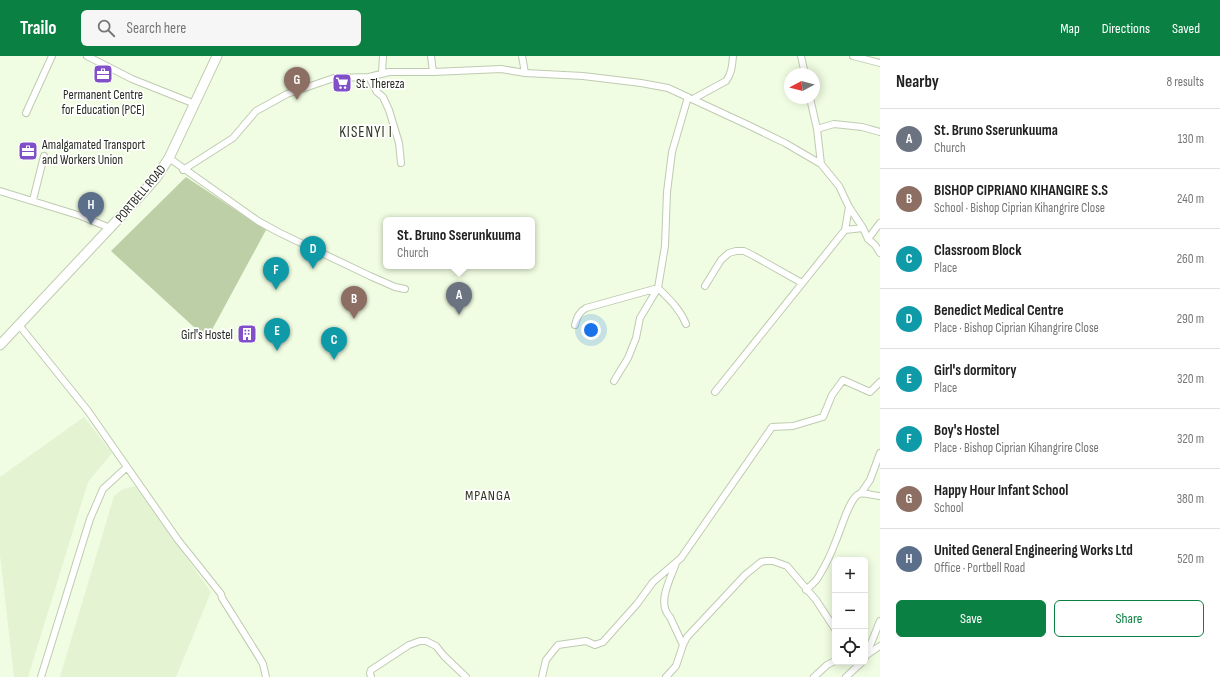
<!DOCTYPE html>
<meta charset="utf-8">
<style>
:root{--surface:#fff;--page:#f6f6f6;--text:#222;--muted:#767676;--line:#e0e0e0;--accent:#0b8043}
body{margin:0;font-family:"Sofia Sans Condensed",sans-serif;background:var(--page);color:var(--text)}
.controls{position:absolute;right:12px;bottom:12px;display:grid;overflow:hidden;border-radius:6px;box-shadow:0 2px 10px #0003}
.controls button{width:36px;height:36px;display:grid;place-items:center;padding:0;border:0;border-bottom:1px solid var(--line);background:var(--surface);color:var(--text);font:20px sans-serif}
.compass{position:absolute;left:784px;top:12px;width:36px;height:36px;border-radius:50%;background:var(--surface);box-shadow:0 2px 10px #0003;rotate:263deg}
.you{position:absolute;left:591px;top:274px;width:14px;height:14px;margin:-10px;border:3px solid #fff;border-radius:50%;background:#1a73e8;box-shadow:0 0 0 6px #1a73e833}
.badge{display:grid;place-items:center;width:26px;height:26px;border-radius:50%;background:var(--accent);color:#fff;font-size:13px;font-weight:700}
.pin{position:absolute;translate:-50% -33px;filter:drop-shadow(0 1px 2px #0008)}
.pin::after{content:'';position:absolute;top:21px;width:14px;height:12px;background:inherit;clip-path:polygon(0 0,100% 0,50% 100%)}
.popup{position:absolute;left:383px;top:161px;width:152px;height:52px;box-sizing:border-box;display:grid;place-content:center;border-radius:6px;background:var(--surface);filter:drop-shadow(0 1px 3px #0005);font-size:13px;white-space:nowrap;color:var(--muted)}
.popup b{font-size:15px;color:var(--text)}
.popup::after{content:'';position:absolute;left:50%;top:100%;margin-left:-8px;border:8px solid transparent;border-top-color:var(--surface)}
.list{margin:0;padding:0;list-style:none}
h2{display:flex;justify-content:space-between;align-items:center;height:52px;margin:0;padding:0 16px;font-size:17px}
h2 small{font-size:13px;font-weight:400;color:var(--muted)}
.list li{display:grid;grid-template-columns:26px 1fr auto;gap:12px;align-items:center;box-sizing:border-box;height:60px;padding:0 16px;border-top:1px solid var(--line)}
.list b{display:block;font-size:15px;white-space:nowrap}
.list p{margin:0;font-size:13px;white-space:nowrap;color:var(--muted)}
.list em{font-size:13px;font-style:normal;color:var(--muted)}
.actions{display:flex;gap:8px;padding:12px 16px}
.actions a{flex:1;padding:9px 0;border:1px solid var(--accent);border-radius:6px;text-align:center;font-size:14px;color:var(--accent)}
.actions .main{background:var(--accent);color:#fff}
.icon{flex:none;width:22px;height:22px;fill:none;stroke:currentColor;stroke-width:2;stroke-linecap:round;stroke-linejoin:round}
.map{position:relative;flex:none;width:880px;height:621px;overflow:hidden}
header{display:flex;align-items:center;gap:24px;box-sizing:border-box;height:56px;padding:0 20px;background:var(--accent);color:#fff}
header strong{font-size:19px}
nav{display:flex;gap:22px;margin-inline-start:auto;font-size:14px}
.search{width:280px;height:36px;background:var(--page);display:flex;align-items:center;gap:10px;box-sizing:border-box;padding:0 14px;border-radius:6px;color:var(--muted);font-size:15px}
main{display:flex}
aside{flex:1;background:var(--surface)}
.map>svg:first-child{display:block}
</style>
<header>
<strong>Trailo</strong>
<div class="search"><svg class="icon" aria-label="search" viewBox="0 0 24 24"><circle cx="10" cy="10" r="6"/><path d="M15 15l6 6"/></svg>Search here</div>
<nav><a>Map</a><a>Directions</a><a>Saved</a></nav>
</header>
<main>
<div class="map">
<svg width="880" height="621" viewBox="0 0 880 621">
<rect width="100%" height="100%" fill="#f1fde2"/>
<path fill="#e4f3d2" d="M84,361l28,36 -24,29 -60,195h-14l-14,-122v-78z
M135,430l76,106 -35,85h-116l54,-181 9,-7z"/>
<path fill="#bdcfa6" d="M186,121l80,53 -59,109 -96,-88z"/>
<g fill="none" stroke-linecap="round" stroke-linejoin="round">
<g stroke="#bfcbb1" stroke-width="8">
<path id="street" d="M87,0l45,23 63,25
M522,0l3,17
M801,0l4,18
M853,0l27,7
M433,16l68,-3 24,4 58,3 58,7 27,5 80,37 37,18 36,21
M382,17l1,-17
M369,21l8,15 6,5 6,13 10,33 2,20
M810,42l7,31 4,35 18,22 10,21 14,21 5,11 7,6 5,8
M693,43l33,-18c6,-8 6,-16 7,-25
M26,57l26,-57
M817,73l17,-5 28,3 18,5
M169,102l89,63 22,12 90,43 25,11 10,2
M183,114l50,-32 23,-27 31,-17 47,-16 35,-1 20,-5h44l-2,-16
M0,135l81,25 29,12
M33,144l11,-44
M845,174l4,-23
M868,183l12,-16
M705,230l16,-26 8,-7 7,-2h8l10,5 48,27
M658,232c11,11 22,21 28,36
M19,269l69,86 90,129 43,54 1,4 37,59 4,7 3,13
M575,269c2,-8 4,-13 11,-17l72,-20
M614,325l14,-23 8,-20 4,-20 18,-30 7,-42 2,-54 5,-40 16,-55
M715,336l130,-162 18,-2
M861,437l9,-13 10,-27
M676,507c-5,15 -20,40 -6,54l13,28
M806,534c5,-5 10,-8 13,-14 6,-10 12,-22 16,-33 5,-10 14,-45 24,-49 4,-2 16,2 21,2
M868,598l12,-8
M865,602l15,-37
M41,621l49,-158 13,-30 24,-22
M371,621l-1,-4 1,-3 38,-25 11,-4h6l10,5 8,10 22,21
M542,621l4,-17 12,-15 28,-4 9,4 8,-3 34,-38 16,-22 28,-24 91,-131 21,-1 30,-9 9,-22 11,-15 27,12 10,-10
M666,621l10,-11 7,-21 4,-8 58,-62 16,-13 5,-1h7l14,5 29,34 19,29
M814,621l13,-12 8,-4
M846,621l16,-15"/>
</g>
<g stroke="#bfcbb1" stroke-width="11">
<path id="secondary" d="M0,289l139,-148 17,-19 13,-20 48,-102"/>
</g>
<use href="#street" stroke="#fff" stroke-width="6"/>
<use href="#secondary" stroke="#fff" stroke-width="9"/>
</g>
<defs>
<g id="office-square" transform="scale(1)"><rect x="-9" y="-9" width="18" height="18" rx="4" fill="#8150c9" stroke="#fff"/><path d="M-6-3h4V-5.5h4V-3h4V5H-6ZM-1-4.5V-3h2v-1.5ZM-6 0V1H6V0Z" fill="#fff"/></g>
<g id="supermarket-square" transform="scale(1)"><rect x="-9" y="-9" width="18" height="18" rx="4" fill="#8150c9" stroke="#fff"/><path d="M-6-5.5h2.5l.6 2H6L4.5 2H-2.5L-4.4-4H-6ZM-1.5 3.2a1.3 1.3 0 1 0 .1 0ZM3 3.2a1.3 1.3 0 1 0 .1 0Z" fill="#fff"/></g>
<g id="building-square" transform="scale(1)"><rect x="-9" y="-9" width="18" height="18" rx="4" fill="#8150c9" stroke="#fff"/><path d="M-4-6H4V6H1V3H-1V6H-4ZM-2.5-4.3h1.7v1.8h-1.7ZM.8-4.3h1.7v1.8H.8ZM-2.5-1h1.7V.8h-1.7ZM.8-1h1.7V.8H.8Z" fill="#fff"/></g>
</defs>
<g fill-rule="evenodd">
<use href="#office-square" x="103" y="18"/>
<use href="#supermarket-square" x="342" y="27"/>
<use href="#office-square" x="28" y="95"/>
<use href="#building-square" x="247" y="278"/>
</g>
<g text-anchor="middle" stroke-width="3.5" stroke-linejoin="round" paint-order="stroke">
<g font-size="13" fill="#262a20" stroke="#fff" text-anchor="start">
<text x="356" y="32">St. Thereza</text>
<text x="103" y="43" text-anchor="middle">Permanent Centre<tspan x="103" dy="15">for Education (PCE)</tspan></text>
<text x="42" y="93">Amalgamated Transport<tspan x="42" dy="15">and Workers Union</tspan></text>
<text x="233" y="283" text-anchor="end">Girl's Hostel</text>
</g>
<g font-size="13" fill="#262a20" stroke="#fff">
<text transform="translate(140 137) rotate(-50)" y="5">PORTBELL ROAD</text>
</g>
<g font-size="14" letter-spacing="1" fill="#2e3622" stroke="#fff">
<text x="488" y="444">MPANGA</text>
</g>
<g font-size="15" letter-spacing="1" fill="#2e3622" stroke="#fff">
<text x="366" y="81">KISENYI I</text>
</g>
</g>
</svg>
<div class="controls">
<button>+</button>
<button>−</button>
<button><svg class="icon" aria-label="locate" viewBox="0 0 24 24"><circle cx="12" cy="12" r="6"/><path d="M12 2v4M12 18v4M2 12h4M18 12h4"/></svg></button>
</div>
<svg class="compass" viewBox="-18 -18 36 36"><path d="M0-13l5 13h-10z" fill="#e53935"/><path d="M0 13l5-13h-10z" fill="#767676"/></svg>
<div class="you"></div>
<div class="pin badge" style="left:459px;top:259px;background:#6b7280">A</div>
<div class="popup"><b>St. Bruno Sserunkuuma</b>Church</div>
<div class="pin badge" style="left:354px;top:263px;background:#8d6e63">B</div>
<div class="pin badge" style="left:334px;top:304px;background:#0f9aa8">C</div>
<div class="pin badge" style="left:313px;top:213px;background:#0f9aa8">D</div>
<div class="pin badge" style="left:277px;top:295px;background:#0f9aa8">E</div>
<div class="pin badge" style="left:276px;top:234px;background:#0f9aa8">F</div>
<div class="pin badge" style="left:297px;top:44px;background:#8d6e63">G</div>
<div class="pin badge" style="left:91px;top:169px;background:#5c6f8a">H</div>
</div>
<aside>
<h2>Nearby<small>8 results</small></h2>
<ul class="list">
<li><span class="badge" style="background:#6b7280">A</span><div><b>St. Bruno Sserunkuuma</b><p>Church</p></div><em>130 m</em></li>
<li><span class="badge" style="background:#8d6e63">B</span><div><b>BISHOP CIPRIANO KIHANGIRE S.S</b><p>School · Bishop Ciprian Kihangrire Close</p></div><em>240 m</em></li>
<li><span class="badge" style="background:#0f9aa8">C</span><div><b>Classroom Block</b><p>Place</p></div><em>260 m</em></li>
<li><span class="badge" style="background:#0f9aa8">D</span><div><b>Benedict Medical Centre</b><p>Place · Bishop Ciprian Kihangrire Close</p></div><em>290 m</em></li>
<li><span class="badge" style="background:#0f9aa8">E</span><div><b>Girl's dormitory</b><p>Place</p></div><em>320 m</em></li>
<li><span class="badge" style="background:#0f9aa8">F</span><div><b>Boy's Hostel</b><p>Place · Bishop Ciprian Kihangrire Close</p></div><em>320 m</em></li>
<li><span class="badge" style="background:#8d6e63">G</span><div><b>Happy Hour Infant School</b><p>School</p></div><em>380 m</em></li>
<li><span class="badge" style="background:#5c6f8a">H</span><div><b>United General Engineering Works Ltd</b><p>Office · Portbell Road</p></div><em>520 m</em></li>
</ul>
<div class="actions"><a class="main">Save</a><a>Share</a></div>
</aside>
</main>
